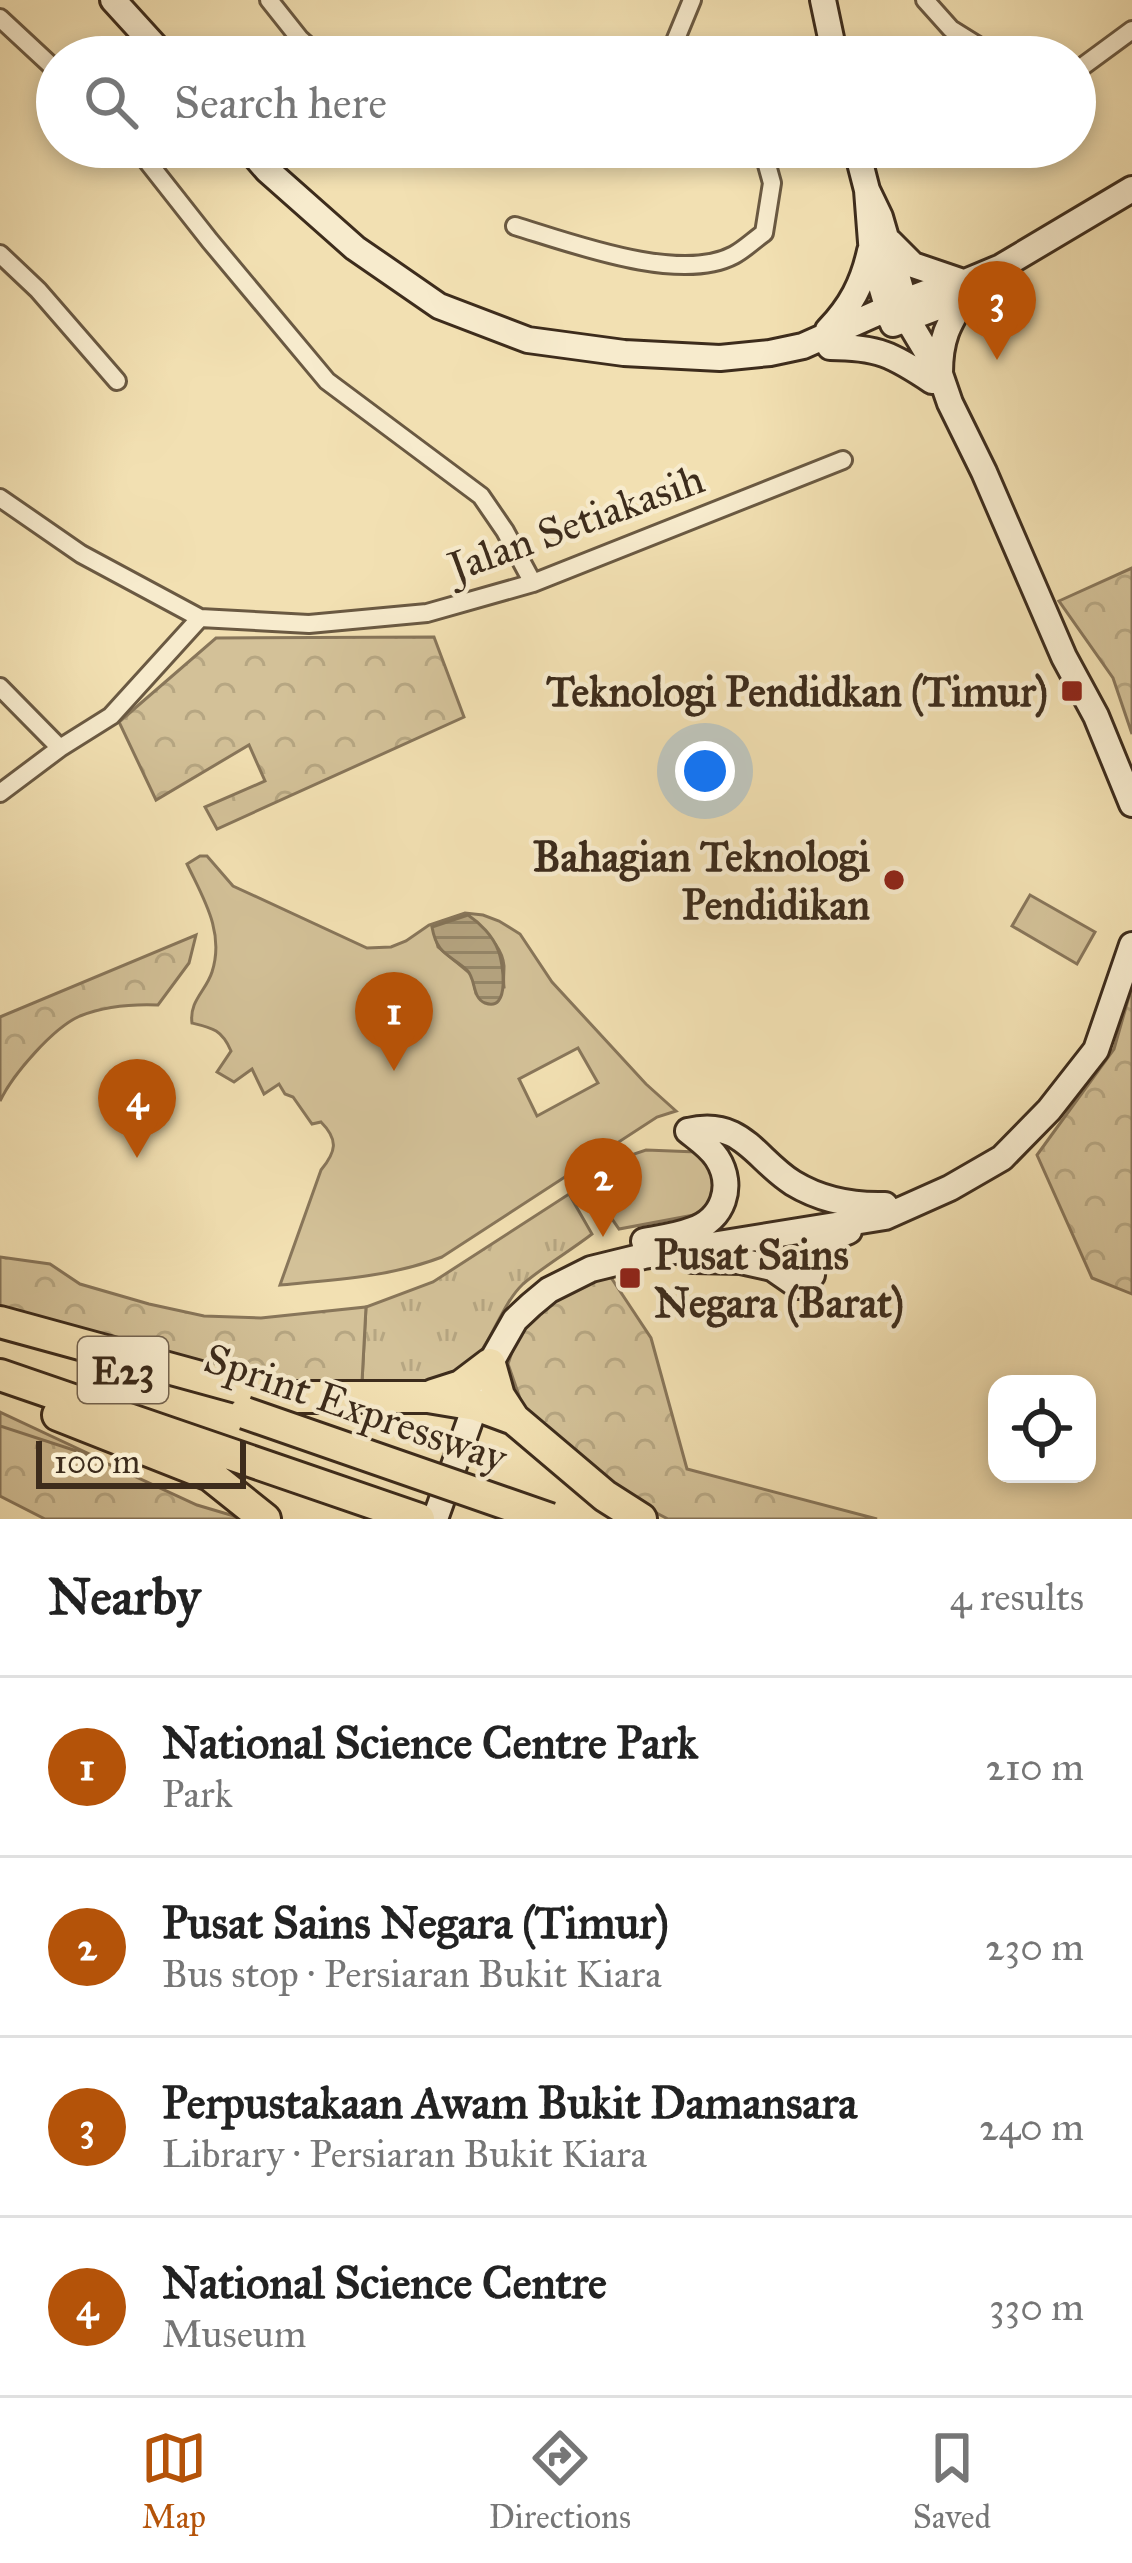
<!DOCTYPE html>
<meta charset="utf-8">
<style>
:root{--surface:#fff;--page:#f2f2f2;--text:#222;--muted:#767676;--line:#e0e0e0;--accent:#b45309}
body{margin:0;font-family:"IM FELL Great Primer",serif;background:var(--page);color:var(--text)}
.controls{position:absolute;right:36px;bottom:36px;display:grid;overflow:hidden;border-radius:24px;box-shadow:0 6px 18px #0003}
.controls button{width:108px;height:108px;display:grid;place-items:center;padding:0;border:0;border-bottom:3px solid var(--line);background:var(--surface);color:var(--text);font:60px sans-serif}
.scale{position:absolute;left:36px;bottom:30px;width:210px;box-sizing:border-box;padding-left:12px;border:6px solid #3d2c1c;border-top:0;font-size:33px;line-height:42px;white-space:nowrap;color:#3d2c1c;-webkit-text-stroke:9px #f7ebcd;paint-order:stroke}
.you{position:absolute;left:705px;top:771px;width:42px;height:42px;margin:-30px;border:9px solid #fff;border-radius:50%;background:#1a73e8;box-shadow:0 0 0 18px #1a73e833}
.badge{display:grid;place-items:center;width:78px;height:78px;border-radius:50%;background:var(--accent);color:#fff;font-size:39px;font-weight:700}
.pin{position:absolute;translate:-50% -99px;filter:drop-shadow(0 3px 6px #0008)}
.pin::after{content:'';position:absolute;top:63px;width:42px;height:36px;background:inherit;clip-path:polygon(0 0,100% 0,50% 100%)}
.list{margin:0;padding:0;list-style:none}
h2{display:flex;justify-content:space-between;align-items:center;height:156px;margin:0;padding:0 48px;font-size:51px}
h2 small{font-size:39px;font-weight:400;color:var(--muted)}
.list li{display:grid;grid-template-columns:78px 1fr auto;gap:36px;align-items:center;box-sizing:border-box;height:180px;padding:0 48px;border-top:3px solid var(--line)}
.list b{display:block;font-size:45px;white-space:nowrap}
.list p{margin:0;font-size:39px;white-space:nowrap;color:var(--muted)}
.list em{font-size:39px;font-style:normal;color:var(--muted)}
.icon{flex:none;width:66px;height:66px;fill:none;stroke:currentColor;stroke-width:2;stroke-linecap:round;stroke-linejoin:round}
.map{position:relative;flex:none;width:1132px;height:1519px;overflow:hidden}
.search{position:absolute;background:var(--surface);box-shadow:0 6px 18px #0003;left:36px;right:36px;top:36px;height:132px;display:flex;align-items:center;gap:30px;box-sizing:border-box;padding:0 42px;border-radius:66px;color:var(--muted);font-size:45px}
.sheet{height:876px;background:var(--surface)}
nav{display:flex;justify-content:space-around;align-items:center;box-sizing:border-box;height:168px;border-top:3px solid var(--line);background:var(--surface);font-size:33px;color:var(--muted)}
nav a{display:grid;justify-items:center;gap:6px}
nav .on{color:var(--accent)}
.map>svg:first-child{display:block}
</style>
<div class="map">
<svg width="1132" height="1519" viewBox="0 0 1132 1519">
<defs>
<pattern id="grass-tufts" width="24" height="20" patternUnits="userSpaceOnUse" patternTransform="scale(3)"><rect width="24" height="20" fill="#d3c198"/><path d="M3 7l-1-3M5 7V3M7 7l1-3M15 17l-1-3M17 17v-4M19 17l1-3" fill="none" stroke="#b6a682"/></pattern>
<pattern id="forest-crowns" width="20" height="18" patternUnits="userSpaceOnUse" patternTransform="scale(3)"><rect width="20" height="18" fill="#d3c198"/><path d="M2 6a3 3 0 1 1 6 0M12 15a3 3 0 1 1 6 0" fill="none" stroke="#b6a682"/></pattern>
<pattern id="water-rules" width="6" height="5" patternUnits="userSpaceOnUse" patternTransform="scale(3)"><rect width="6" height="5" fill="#b4a37f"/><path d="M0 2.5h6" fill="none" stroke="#948567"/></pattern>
</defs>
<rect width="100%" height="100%" fill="#f2e0b2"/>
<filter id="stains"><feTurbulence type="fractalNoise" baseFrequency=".00167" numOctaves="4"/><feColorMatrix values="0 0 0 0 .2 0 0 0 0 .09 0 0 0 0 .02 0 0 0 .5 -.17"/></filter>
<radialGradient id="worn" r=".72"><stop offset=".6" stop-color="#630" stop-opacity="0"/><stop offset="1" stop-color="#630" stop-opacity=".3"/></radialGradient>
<path fill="url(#grass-tufts)" stroke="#88765a" stroke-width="3" d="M569,1194l23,40c-22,17 -48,32 -69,50 -27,26 -33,73 -67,91 -23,12 -68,6 -94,7l4,-75 67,-25z"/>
<path fill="url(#forest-crowns)" stroke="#88765a" stroke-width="3" d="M1132,568v166l-19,-56 -54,-77z
M434,637l30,80 -247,112 -12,-22 60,-26 -16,-36 -93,55 -37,-78 97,-84z
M196,935l-7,28 -31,42c-25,-1 -55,2 -78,11 -27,12 -67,58 -80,85v-84z
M1132,986v308l-40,-16 -55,-123 77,-106z
M0,1257l50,7 30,20 69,20 55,12 57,2 105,-11 -4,75h-93l-269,-71z
M610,1276l41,62 36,131 190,50h-209l-42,-22 -103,-90 -15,-43 14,-43 40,-30z
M0,1414l197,91 47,14h-199l-45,-23z"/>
<path fill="#d3c198" stroke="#88765a" stroke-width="3" fill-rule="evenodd" d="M200,856h7l26,30 134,62 24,-1 15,-6 23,-16 36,-12 18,2 16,6 21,13 32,48 94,102 30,27 -19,6 -215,140c-52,20 -107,23 -162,28l41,-115c15,-18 18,-30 0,-48l-9,2 -19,-27 -8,-3 -6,-10 -15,10 -12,-25 -18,13 -17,-10 14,-21c-9,-21 -18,-23 -39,-28 -3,-22 14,-32 20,-51 13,-40 -9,-74 -25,-108zM468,915c13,16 34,28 36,51 0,7 -1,14 0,21l-28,6 -4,-18 -34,-28 -5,-20zM578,1048l20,35 -61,33 -18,-37z
M1030,895l65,37 -18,32 -65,-38z
M646,1150l51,2 9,7 14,31 -21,24 -80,15 -33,-48 42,-25z
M0,1412l98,46 -98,-32z"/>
<path fill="url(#water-rules)" stroke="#847357" stroke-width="3" d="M468,915c12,8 25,21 30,35 5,11 13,63 -13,53 -13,-5 -9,-24 -18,-33 -18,-16 -30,-15 -35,-43z"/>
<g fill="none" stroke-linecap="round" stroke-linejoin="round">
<g stroke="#6a5942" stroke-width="22">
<path id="street" d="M269,0l31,39 20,18
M925,0l26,29 45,28
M0,18l57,53
M673,46l18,11
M662,57l11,-11 19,-46
M1075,72l57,-42
M136,147l74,94 117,140 154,115 24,35 28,52
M515,226c56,17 165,58 219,29 11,-6 20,-15 30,-22l8,-50 -10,-36
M0,254l38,36 79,91
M0,498l81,56 119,64 109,6 118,-11 106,-30 310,-123
M0,687l60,61
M0,793l60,-45 51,-32 89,-98"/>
</g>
<g stroke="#3d2c1c" stroke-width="30">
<path id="secondary" d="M113,0l52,57
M823,0l12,57
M247,147l20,23 88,78 84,58 89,34 96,13 96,5 50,-5 33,-7 99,-44 37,-14 26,-6 36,-15 131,-78
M856,147l11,43 5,65 19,65
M867,190l13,27 32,110 28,47 10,29 34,69 80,185 32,59 36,88
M890,242l23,23 50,17
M893,324l53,-20 28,-20
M828,330c23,-24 35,-47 42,-79
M830,347c48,0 63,8 102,34
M940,373c0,-35 8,-48 26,-78
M688,1131c54,-13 67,28 105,52 28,17 60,23 92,22
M644,1241c15,-3 33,-5 48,-11 31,-10 43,-44 25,-72 -7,-11 -19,-19 -29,-27
M693,1260l48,1 31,7 26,18
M812,1275c2,-31 11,-34 37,-44
M435,1519l55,-155 25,-44 16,-15 18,-15 42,-21 53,-13 241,-39 65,-29 52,-30 47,-48 47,-60 36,-105"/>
</g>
<g stroke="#3d2c1c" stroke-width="36">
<path id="highway" d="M0,1322l248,68 44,7h136l48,8 38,14 91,77 36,23
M0,1375l419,144
M433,1395l28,-9 29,-22 9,32 15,23
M58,1415l152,60 55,44"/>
</g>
<use href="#street" stroke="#f7ebcd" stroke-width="16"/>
<use href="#secondary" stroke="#f7ebcd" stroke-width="24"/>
<use href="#highway" stroke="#f2e0b2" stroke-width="30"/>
<g stroke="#3d2c1c" stroke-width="36" stroke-linecap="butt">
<path id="highway-bridge" d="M245,1413l305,106"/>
</g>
<use href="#highway-bridge" stroke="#f2e0b2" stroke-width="30"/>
</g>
<g fill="#8f2418" stroke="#f7ebcd" stroke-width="4.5">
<rect x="1060" y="679" width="24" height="24" rx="6"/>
<circle cx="894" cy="880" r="12"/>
<rect x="618" y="1266" width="24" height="24" rx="6"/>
</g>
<g text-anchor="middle" stroke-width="9" stroke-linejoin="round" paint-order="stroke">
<rect fill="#f7ebcd" stroke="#756551" stroke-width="3" x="78" y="1337" width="90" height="66" rx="9"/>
<g font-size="39" font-weight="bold" fill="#3d2c1c">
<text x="123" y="1384">E23</text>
</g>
<g font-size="42" fill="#3d2c1c" stroke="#f7ebcd">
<text transform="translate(576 522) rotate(-20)" y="15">Jalan Setiakasih</text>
<text transform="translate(356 1407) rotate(19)" y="15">Sprint Expressway</text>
</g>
<g font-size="42" font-weight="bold" fill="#3d2c1c" stroke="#f7ebcd" text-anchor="end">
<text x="1048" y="706">Teknologi Pendidkan (Timur)</text>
<text x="870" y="871">Bahagian Teknologi<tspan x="870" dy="48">Pendidikan</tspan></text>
<text x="654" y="1269" text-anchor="start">Pusat Sains<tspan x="654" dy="48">Negara (Barat)</tspan></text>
</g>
</g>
<rect width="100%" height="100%" filter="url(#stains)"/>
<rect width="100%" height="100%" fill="url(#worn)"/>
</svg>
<div class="controls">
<button><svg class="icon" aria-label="locate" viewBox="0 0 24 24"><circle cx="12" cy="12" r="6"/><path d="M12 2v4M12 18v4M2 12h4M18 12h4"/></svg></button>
</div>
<div class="scale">100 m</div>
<div class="you"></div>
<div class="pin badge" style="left:394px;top:1071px">1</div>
<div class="pin badge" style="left:603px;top:1237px">2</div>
<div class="pin badge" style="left:997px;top:360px">3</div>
<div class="pin badge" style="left:137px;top:1158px">4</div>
<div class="search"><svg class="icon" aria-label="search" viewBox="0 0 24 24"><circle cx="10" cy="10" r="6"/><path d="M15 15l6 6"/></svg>Search here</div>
</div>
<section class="sheet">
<h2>Nearby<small>4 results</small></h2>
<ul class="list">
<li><span class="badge">1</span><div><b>National Science Centre Park</b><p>Park</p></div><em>210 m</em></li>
<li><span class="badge">2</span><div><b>Pusat Sains Negara (Timur)</b><p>Bus stop · Persiaran Bukit Kiara</p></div><em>230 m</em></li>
<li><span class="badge">3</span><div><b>Perpustakaan Awam Bukit Damansara</b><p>Library · Persiaran Bukit Kiara</p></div><em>240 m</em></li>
<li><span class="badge">4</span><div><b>National Science Centre</b><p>Museum</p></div><em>330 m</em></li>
</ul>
</section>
<nav>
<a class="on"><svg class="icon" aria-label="map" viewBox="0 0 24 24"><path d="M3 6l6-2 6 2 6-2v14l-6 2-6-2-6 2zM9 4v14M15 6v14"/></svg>Map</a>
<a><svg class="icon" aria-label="directions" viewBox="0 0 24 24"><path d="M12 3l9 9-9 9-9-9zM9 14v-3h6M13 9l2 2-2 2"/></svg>Directions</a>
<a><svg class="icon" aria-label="saved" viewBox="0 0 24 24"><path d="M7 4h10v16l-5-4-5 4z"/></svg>Saved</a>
</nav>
